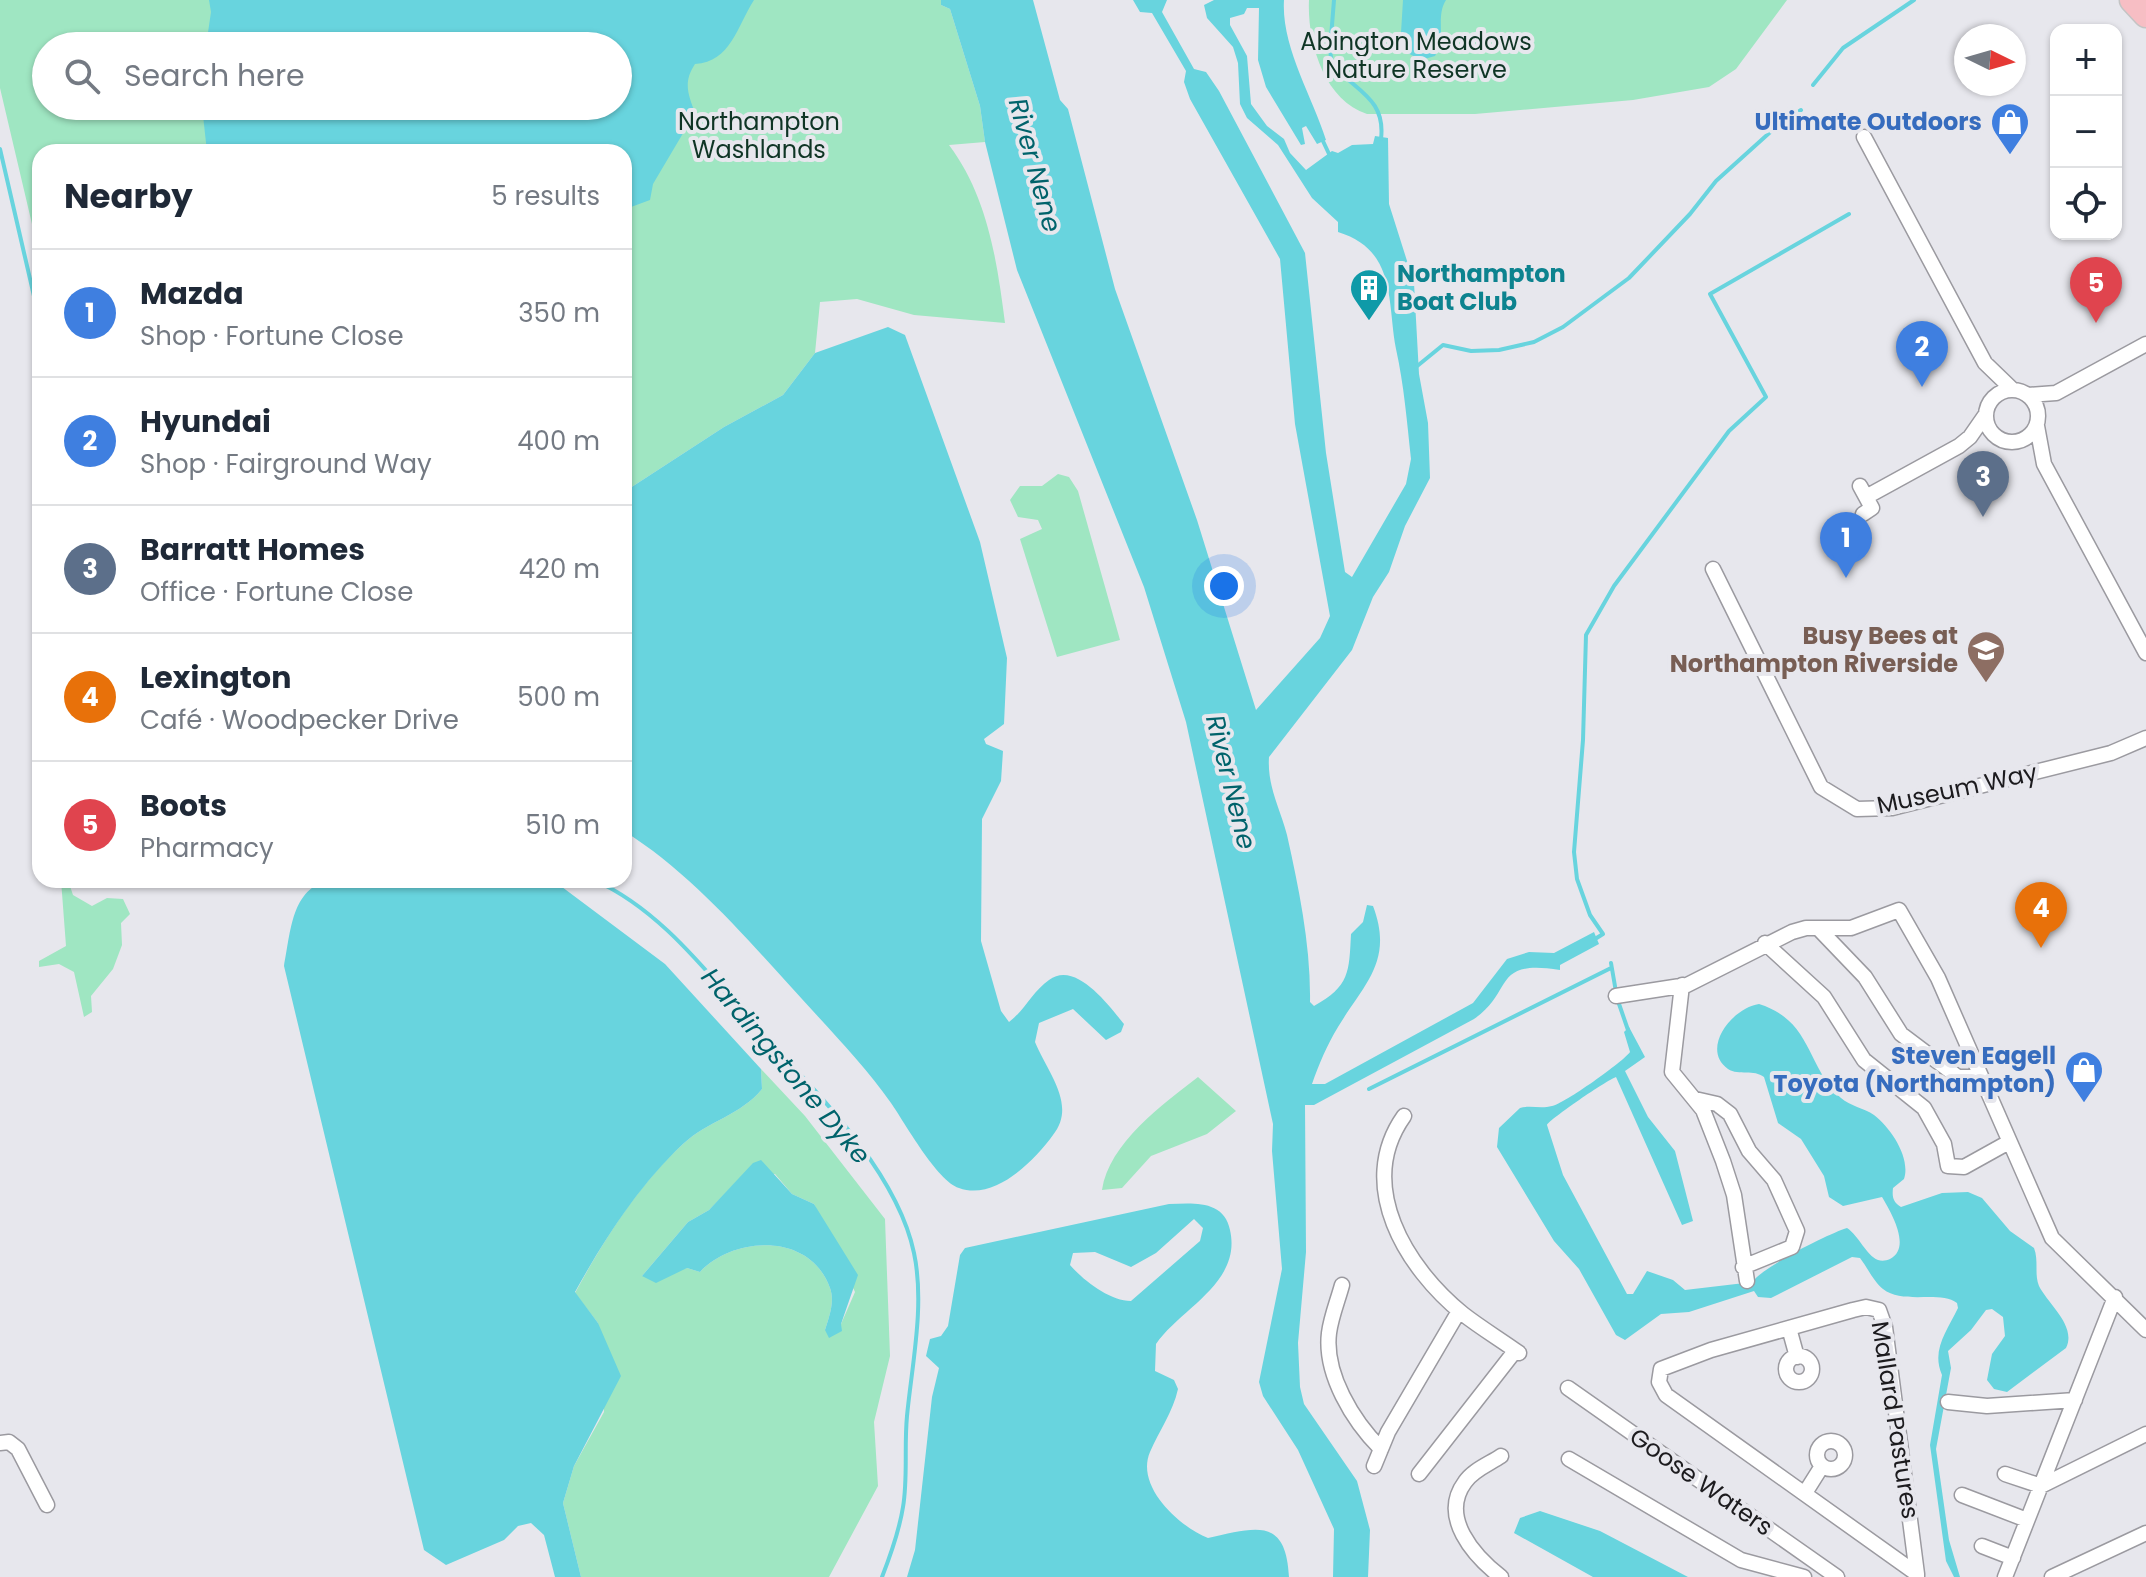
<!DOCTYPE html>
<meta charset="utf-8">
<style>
:root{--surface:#fff;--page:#f2f2f3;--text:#1f2937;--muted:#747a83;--line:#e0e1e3;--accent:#2c900c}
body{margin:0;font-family:Poppins,sans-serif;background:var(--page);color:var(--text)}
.controls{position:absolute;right:24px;top:24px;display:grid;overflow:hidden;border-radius:16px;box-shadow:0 2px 6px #0004}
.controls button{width:72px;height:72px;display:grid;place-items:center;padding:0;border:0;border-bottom:2px solid var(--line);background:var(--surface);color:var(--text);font:40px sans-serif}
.compass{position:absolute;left:1954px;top:24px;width:72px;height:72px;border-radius:50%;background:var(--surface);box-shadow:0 2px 6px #0004;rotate:95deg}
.you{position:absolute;left:1224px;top:586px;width:28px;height:28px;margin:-20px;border:6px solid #fff;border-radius:50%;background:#1a73e8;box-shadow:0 0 0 12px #1a73e833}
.badge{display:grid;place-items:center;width:52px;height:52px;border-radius:50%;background:var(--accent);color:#fff;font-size:26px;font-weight:700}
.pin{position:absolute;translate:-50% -66px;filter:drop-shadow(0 2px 4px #0008)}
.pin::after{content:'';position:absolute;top:42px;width:28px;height:24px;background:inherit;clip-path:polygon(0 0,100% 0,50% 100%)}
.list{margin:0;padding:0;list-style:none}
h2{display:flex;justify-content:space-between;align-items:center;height:104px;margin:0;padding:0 32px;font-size:34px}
h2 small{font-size:26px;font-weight:400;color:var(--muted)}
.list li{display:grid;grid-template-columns:52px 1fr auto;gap:24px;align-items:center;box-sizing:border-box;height:128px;padding:0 32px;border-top:2px solid var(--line)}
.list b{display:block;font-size:30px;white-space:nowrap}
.list p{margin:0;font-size:26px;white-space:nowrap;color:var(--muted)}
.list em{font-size:26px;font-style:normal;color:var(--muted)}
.icon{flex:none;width:44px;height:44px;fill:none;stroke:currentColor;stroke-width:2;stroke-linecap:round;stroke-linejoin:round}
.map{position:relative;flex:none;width:2146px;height:1577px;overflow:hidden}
.search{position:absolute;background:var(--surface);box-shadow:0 2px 6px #0004;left:32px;top:32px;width:600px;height:88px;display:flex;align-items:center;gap:20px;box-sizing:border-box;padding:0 28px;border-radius:44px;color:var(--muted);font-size:30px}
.panel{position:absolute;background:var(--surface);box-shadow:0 2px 6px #0004;left:32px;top:144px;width:600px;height:744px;border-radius:24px}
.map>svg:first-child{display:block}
</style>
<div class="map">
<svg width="2146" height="1577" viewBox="0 0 2146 1577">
<rect width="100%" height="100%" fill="#e7e7ed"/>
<path fill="#9fe6c2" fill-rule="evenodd" d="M0,0h941v5l9,4 30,97 5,36 -36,3c39,52 48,116 56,178l-91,-8 -57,-16 -37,3 -5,51 -32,42 -59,32 -100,65v-340h-584v106l-40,-170zM46,46h572v60h-572z
M1309,0h478l-51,69 -27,18 -76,13 -158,14h-108c-43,-14 -60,-72 -58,-114z
M1058,474l11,3 9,14 42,149 -63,17 -37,-118 22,-10 -4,-9 -20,-3 -8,-17 10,-14h22z
M61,880h7l5,15 19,11 15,-8 16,1 7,15 -9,9 1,22 -9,24 -22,27 1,16 -8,5 -10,-45 -15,-8 -20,3v-6l27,-15z
M761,1069l44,47 80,103 5,137 -16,66 4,64 -49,91h-248l-18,-74 11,-37 30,-54 -6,-89 -23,-30c29,-53 63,-108 108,-149 25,-23 58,-29 79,-55zM775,1174l17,20 22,10 41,88 -14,32 -16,6c4,-13 10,-28 5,-42 -20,-56 -96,-52 -130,-16l-13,-4 -45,8 46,-54 21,-12 33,-34z
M1198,1077l38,34 -29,23 -56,22 -29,32 -20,2c7,-47 61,-86 96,-113z"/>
<path fill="#68d4de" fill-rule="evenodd" d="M209,0h545c-17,26 -23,62 -59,64 -12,18 -7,30 0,49l-42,71 -3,16 -19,7 -7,7v-62h-417l-5,-46h416v-60h-412l5,-34z
M941,0h92l27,100 8,9 47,180 82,231 59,190 64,-72 10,-22 -35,-192 -15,-165 -90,-160 -6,-17 2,-11 -34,-58 -12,-1 -7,-12h34l-5,12 32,57 12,3 13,19 86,162 21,200 19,119 7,5 54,-93 5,-25c-4,-37 -7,-74 -15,-110 -9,-47 1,-99 -58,-117v-10l-26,-24 -34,-53 -31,-27 -7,-14 -2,-41 -5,-16 -26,-29 -3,-13 10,-5h70c-3,46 28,96 42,140l-9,4 -11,-18 -4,2 3,16 -4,1 -35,-58 -8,-27 1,-52h-12l-3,6 -14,4v7l17,31 4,48 16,22 17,13 6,14 16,17 26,-19 6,2 14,-8 21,-1 2,-8 13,2 1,66 25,79 5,91 9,49 2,55 -25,48 -16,46 -16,25 -21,53 -83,107c-2,29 11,51 18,78 12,54 24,112 23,167l4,4c36,-20 35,-34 37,-72l12,-12 4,-17 6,1c21,55 -9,78 -35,121 -11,18 -19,37 -26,57h13l148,-81 34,-44 22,-7 25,1 40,-21 5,12 -39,21v5c-69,-11 -45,21 -86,49l-160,86h-9l1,147 -8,91 2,44 4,17 53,77 13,49 -2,47h-35l1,-48 -36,-79 -35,-54 -4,-14 23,-113 -10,-118 1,-27 -87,-402 -42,-135 -127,-317 -32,-128 -5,-36 -30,-97 -9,-4z
M1403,0h43c-11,18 1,35 -11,56l-14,4 -21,-11z
M888,327l17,8 75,207 27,116 -3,66 -20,15 2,5 17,7 -2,30 -19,38 -1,122 20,70 8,11c16,-12 24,-31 40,-42 27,-20 60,26 75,44l-3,8 -15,8 -33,-31 -34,14 -4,19c13,31 42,63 18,93 -19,26 -58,66 -94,53 -22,-7 -54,-65 -68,-85 -29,-41 -65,-77 -99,-115 -51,-56 -103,-116 -168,-157v-339l100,-65 59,-32 32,-42z
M330,880h216l12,4 107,80 96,105 1,20c-21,26 -54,32 -79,55 -44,41 -79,96 -108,148l23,31 23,53 -47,90 -11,37 18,74h-26l-11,-42 -13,-12 -13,3 -14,14 -58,25 -22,-15 -140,-584c7,-34 7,-78 46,-86z
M1759,1004c54,17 47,63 82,94 9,8 23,10 33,17 17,13 37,43 30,64l-11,9c-1,9 0,14 8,19l41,-14 26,-1 14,6 28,33 24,17c5,13 0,26 5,38 9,18 38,40 27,62l-59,44 -13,-3 -7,-9 5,-26 13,-18 -2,-19 -11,-8 -6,1 -15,20 -23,21 3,17 -15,81 13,91 11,37h-6l-8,-16 -16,-116 12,-70c-11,-25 5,-44 16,-67l-1,-5c-17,-13 -54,2 -74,-14 -9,-7 -16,-22 -23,-31l-8,-1 -81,41 -13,-1 -4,-6 -65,21 -28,2 -36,26 -9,-5 -37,-66 -25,-28 -57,-94 2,-19 21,-20c10,-3 21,1 32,-2 12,-2 72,-45 78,-54l-6,-20 5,-5 16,30 -20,14 23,46 27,34 18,70 -11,4 -66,-148c-9,3 -66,42 -69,48l16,50 64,119h6l14,-23 26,9 12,10 68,-8c7,-14 77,-49 94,-54 12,8 19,27 31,32 3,1 8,1 12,-1 22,-11 1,-47 -8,-62l-39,9 -14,-9 -5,-21 -23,-37 -23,-16 -14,-46c-10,-8 -25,-1 -36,-8 -28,-20 4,-61 31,-65z
M761,1160l31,34 22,10 44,71 -17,49 1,7 -13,7 -4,-8c4,-13 10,-28 5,-42 -20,-56 -96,-52 -130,-16l-13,-4 -31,15 -14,-7 46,-54 21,-12 44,-47z
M1169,1204c25,-1 55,-4 61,26 12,53 -49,78 -74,114l-1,27 19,9 4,9c-5,23 -19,42 -28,63 -15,35 30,75 58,86 47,-10 78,-22 81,39h-382l8,-27 17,-153 7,-29 -13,-12 4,-17 11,-3 7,-10 12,-71 5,-7zM1194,1219l9,9 -3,13 -69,60c-21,0 -47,-20 -61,-36l3,-12 22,-1 36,15 25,-14z
M1540,1511l60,20 88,46h-95l-79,-44 6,-15z"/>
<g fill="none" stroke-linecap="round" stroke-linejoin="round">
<path stroke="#68d4de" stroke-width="4" d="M1334,0l-4,50 2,14c23,27 54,34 49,75
M1813,85l30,-37 71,-48
M1322,139l8,17
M0,149l40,173
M1416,367l27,-22 28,6 28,-1 35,-8 29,-15 66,-49 61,-64 26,-33 61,-55 24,-16
M594,880c63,28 108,86 153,137 58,64 149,149 167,236 11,52 -2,111 -7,163 -3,31 1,62 -4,91 -4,25 -12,47 -21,70
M1595,939l8,-5 -13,-19 -13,-36 -3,-27 9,-112 3,-105 28,-49 115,-155 37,-34 -56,-103 139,-80
M1611,963l5,29
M1618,1001l10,29
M1369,1089l242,-121"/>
<g stroke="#9b9aa0" stroke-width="17">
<path id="street" d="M1864,137l121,226 28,27
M1986 416a26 26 0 1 1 52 0a26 26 0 1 1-52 0Z
M2028,395l28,-2 90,-49
M2037,426l7,38 102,189
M1860,486l12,22 -9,6
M1866,497l93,-51 11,-9 16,-23
M1713,569l108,218 36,22 35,-1 219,-55 35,-15
M1818,928l47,49 36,57 57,43h22
M1765,943l59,54 40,63 60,48 20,36 4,22 16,1 45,-25
M1682,985l-10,87 31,38 20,51 11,34 13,86
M1616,996l71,-11 105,-53 14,-4h45l48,-18 39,68 114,260 94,92
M1695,1099l22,5 13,10 19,37 25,29 23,51 -5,16 -49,20
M1404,1116c-49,69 2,152 59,198 18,14 38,26 56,39
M1342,1285c-4,15 -11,32 -13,48 -5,41 24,88 52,116
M1789,1328l8,29
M1786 1369a13 13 0 1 1 26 0a13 13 0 1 1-26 0Z
M1568,1388l269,189
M1948,1402l39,4 88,-6
M1817 1455a14 14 0 1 1 28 0a14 14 0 1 1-28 0Z
M0,1443l9,-1 9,7 29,56
M1569,1459l172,101 63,17
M1374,1466l14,-34 71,-121
M1419,1474l96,-123
M2005,1474l36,12 105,-52
M1805,1493l17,-27
M1962,1495l65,25
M1982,1546l31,12
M1917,1574l-251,-179 -7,-13 2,-13 50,-19 142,-40 13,-3 13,3 6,17 32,247v3
M1501,1577c-27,-21 -62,-60 -36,-95 8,-12 24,-18 36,-26
M2005,1577l110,-280
M2052,1577l94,-44"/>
</g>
<g stroke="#c4c4c4" stroke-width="27">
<path id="highway" d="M2132,0l14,15"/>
</g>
<use href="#street" stroke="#fff" stroke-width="14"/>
<use href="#highway" stroke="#f7bec4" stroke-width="24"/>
</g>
<defs>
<g id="shop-pin" transform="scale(2)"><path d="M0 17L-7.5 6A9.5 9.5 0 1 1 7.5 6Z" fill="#3f7fe0" stroke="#e7e7ed"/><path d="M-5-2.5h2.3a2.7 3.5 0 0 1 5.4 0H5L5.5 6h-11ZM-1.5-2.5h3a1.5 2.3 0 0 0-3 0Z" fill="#fff"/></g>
<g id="building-pin" transform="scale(2)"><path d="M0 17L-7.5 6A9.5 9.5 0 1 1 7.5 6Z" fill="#0f9aa8" stroke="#e7e7ed"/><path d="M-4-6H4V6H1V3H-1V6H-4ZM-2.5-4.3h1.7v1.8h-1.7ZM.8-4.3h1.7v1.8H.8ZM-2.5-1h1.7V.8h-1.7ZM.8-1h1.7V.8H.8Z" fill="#fff"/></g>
<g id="school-pin" transform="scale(2)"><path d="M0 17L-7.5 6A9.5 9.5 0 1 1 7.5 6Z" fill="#8d6e63" stroke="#e7e7ed"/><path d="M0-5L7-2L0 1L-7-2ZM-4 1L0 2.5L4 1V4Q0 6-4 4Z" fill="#fff"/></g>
</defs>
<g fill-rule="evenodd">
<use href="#shop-pin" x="2010" y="122"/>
<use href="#building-pin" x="1369" y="288"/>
<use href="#school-pin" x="1986" y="650"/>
<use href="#shop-pin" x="2084" y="1070"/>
</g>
<g text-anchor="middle" stroke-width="8" stroke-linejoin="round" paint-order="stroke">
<g font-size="24" fill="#0f3525" stroke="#e7e7ed">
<text x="1416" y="50">Abington Meadows<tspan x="1416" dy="28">Nature Reserve</tspan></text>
<text x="759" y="130">Northampton<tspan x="759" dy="28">Washlands</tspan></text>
</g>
<g font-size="24" font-weight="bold" fill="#366cbe" stroke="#e7e7ed" text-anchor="end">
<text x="1982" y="130">Ultimate Outdoors</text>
<text x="2056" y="1064">Steven Eagell<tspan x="2056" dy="28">Toyota (Northampton)</tspan></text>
</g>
<g font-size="24" font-weight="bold" fill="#0d838f" stroke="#e7e7ed" text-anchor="start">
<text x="1397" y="282">Northampton<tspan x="1397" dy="28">Boat Club</tspan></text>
</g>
<g font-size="24" font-weight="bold" fill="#785e54" stroke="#e7e7ed" text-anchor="end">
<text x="1958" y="644">Busy Bees at<tspan x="1958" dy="28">Northampton Riverside</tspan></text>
</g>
<g font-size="24" fill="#1c1b1e" stroke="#e7e7ed">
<text transform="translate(1957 789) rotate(-12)" y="8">Museum Way</text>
<text transform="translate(1895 1420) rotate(81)" y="8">Mallard Pastures</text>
<text transform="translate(1701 1482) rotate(35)" y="8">Goose Waters</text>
</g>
<g font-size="26" font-style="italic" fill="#00636b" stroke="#e7e7ed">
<text transform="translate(1035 165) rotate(75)" y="9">River Nene</text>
<text transform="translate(1231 782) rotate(76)" y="9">River Nene</text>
<text transform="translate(786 1066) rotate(50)" y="9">Hardingstone Dyke</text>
</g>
</g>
</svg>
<div class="controls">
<button>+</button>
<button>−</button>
<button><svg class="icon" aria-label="locate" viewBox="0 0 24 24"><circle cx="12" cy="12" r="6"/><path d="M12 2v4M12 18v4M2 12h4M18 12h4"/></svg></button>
</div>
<svg class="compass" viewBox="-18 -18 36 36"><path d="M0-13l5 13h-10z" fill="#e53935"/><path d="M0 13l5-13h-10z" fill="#747a83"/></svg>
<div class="you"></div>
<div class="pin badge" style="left:1846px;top:578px;background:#3f7fe0">1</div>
<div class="pin badge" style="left:1922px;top:387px;background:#3f7fe0">2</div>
<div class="pin badge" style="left:1983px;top:517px;background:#5c6f8a">3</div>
<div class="pin badge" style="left:2041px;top:948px;background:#e8710a">4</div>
<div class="pin badge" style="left:2096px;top:323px;background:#e0444e">5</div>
<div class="search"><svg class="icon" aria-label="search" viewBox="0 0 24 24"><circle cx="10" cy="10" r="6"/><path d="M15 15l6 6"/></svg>Search here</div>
<section class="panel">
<h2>Nearby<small>5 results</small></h2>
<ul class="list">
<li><span class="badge" style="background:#3f7fe0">1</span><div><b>Mazda</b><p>Shop · Fortune Close</p></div><em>350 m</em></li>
<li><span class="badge" style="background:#3f7fe0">2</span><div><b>Hyundai</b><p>Shop · Fairground Way</p></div><em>400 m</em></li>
<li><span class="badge" style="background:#5c6f8a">3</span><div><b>Barratt Homes</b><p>Office · Fortune Close</p></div><em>420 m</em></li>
<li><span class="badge" style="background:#e8710a">4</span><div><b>Lexington</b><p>Café · Woodpecker Drive</p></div><em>500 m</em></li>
<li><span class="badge" style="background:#e0444e">5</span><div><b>Boots</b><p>Pharmacy</p></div><em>510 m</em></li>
</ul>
</section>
</div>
